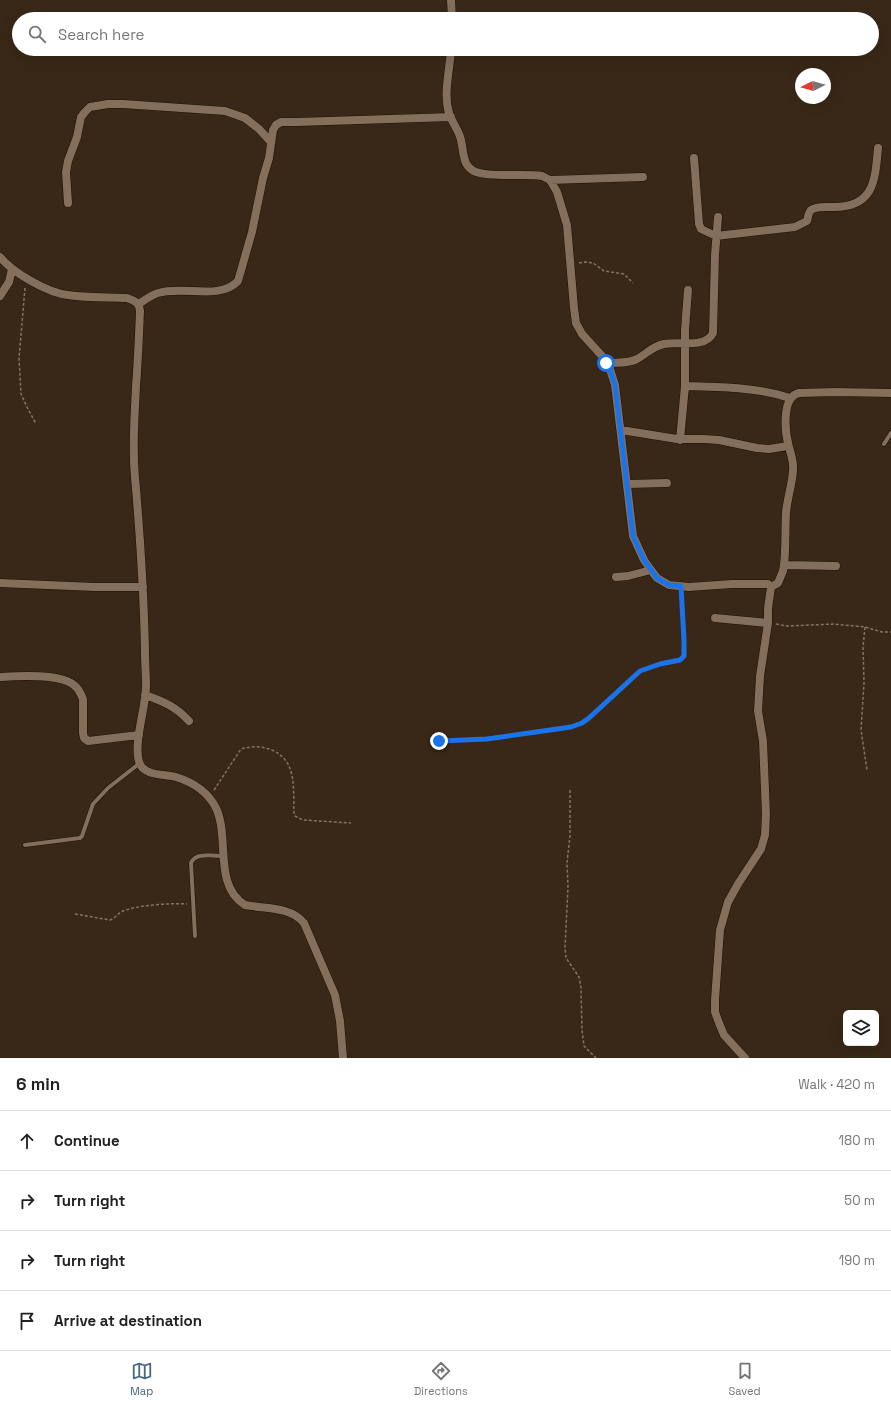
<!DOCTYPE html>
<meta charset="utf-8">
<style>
:root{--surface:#fff;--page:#f6f6f6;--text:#202124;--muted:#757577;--line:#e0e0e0;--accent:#486883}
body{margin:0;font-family:"Space Grotesk",sans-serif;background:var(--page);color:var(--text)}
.controls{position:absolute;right:12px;bottom:12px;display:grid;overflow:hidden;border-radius:6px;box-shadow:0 4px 16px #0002}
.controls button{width:36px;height:36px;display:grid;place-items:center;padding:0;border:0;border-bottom:1px solid var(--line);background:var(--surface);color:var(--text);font:20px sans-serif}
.compass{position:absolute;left:795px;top:68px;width:36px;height:36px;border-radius:50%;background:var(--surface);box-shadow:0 4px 16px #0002;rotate:264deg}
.stop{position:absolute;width:12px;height:12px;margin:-9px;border:3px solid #1a73e8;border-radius:50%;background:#fff}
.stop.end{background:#1a73e8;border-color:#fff;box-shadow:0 1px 4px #0008}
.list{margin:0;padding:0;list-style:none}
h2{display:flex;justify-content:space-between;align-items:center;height:52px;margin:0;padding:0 16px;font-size:17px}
h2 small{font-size:13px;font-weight:400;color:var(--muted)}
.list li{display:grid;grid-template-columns:26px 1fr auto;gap:12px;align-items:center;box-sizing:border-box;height:60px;padding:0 16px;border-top:1px solid var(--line)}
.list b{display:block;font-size:15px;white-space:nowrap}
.list em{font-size:13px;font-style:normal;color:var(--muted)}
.icon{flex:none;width:22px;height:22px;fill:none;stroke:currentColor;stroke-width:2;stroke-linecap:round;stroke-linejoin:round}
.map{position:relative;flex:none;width:891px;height:1058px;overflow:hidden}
.search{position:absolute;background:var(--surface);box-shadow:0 4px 16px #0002;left:12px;right:12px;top:12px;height:44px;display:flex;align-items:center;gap:10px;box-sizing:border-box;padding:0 14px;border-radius:22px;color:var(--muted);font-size:15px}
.sheet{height:292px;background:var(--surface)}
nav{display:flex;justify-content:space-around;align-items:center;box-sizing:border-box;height:56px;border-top:1px solid var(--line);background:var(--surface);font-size:11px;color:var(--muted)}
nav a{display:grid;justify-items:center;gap:2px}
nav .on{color:var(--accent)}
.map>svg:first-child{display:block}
</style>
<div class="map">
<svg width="891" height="1058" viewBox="0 0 891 1058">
<rect width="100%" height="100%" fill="#392817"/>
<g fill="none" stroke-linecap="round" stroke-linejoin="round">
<g stroke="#1f1002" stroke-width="5">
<path id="service" d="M884,444l7,-11
M25,845l55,-7 2,-2 11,-32 15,-16 32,-25
M195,936l-4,-73c4,-11 23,-7 32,-7"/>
</g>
<g stroke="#1f1002" stroke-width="9">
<path id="minor" d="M451,0l1,19
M451,49c-1,20 -8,44 -2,64 3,10 10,17 12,27 3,12 1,27 15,32 17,6 47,1 66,4l8,4 7,12 10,33 7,83 2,15 6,11 21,23 6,9 6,19 18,151 11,24 7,10 6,8 12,7 20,2 43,-3h36l3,3 -3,21v15l-8,53 -2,35 5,30 3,73 -1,21 -4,14 -23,35 -10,18 -8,28 -5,70v12l4,11 5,12 21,23
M694,158l5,66 2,5 15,7 79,-9 12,-6c1,-3 1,-8 4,-11 5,-4 15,-3 21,-3 41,1 43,-24 46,-59
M550,180l93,-3
M68,203l-2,-31 2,-11 9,-24 4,-20 4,-5 5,-5 18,-3h15l102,7 20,7 14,11 12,13
M0,257c13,16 48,36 68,38 20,3 40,2 59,3 8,3 12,4 13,13 -1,25 -2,50 -4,75 -1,24 -3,48 -2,72 0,14 2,28 3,43 4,50 7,100 8,150 0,12 1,24 1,36 0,20 -14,60 -6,77 5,12 25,10 36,13 16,5 32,15 40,31 14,30 -3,77 29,97 20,4 45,1 59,18l31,72 5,26 3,37
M0,296l9,-14 3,-13
M139,304c6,-4 12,-9 19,-11 25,-8 61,8 80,-12l14,-49 11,-54 6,-20 4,-28 3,-5 5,-3h16l154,-5
M607,363c9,-1 22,1 30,-4 11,-6 14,-12 27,-15 15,-3 41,5 49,-11l2,-78 3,-38
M685,386c35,1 72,1 105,12
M621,430l56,9h27l15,1 38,8 12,1 19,-3
M680,440l5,-54v-56l3,-40
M627,484l40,-1
M784,565l52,1
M616,577l12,-1 23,-6
M0,583l95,4h48
M771,587l7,-4 5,-12 1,-6c2,-17 1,-34 2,-52 1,-14 6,-28 7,-42 1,-9 -2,-16 -4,-24 -4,-14 -8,-50 10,-54l36,-1 56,1
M715,618l53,5
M0,677c17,-1 62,-4 75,9 4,3 6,8 8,13v34l1,5 4,3 51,-6
M145,695c19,7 30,11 44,26"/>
</g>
<path stroke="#827466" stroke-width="1.5" stroke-dasharray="3 2" stroke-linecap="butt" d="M579,263l6,-1 8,1 11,8 20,3 9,9
M25,288l-6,70 2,36 6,13 9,17
M776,624l11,2 47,-2 31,3 17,5h9
M865,627l-2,20 1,36 -3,47 6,40
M439,741c29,-1 56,-4 85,-8 20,-2 39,-4 58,-10l58,-52 20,-8 20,-3 4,-4 1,-5 -4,-57
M214,790l27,-41c10,-3 22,-3 31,1 22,10 21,29 22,51 0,5 -1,10 1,15l8,4 48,3
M570,790v46l-3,26 1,25 -3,61 1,10 13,19 2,11 1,42 2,16 12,12
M75,914l35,6c6,-2 8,-7 13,-9 15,-6 47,-8 64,-7"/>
<use href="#service" stroke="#836f5c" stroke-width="4"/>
<use href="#minor" stroke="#836f5c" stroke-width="8"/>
</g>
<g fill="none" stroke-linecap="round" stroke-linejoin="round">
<path stroke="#1a73e8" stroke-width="5" d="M439,741l48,-2 84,-12 11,-4 7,-5 51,-47 20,-7 20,-4 4,-4v-16l-3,-54 -12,-1 -12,-7 -13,-18 -11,-24 -18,-151 -6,-19 -3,-3"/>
</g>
</svg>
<div class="controls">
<button><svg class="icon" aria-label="layers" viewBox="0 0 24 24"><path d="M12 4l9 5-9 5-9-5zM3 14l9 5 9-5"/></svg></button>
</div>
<svg class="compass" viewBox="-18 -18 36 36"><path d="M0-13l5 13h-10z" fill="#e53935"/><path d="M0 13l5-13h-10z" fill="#757577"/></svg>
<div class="stop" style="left:606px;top:363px"></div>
<div class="stop end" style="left:439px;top:741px"></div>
<div class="search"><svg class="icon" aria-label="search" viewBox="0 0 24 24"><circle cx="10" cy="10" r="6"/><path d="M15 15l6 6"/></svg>Search here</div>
</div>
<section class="sheet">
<h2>6 min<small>Walk · 420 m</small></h2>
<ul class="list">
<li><svg class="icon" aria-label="ahead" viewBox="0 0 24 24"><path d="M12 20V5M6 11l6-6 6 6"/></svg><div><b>Continue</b></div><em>180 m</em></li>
<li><svg class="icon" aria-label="right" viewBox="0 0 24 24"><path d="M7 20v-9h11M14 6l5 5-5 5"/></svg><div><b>Turn right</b></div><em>50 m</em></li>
<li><svg class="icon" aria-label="right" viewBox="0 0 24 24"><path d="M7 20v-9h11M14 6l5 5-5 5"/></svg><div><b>Turn right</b></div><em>190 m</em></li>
<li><svg class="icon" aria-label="arrive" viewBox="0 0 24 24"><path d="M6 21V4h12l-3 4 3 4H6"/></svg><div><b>Arrive at destination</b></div></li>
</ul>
</section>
<nav>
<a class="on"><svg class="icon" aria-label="map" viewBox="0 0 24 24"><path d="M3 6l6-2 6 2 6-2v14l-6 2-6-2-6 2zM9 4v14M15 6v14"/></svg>Map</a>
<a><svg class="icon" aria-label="directions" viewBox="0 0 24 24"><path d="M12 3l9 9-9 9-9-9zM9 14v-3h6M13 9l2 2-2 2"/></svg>Directions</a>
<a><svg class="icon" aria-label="saved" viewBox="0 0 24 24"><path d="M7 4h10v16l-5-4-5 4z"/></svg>Saved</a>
</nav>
